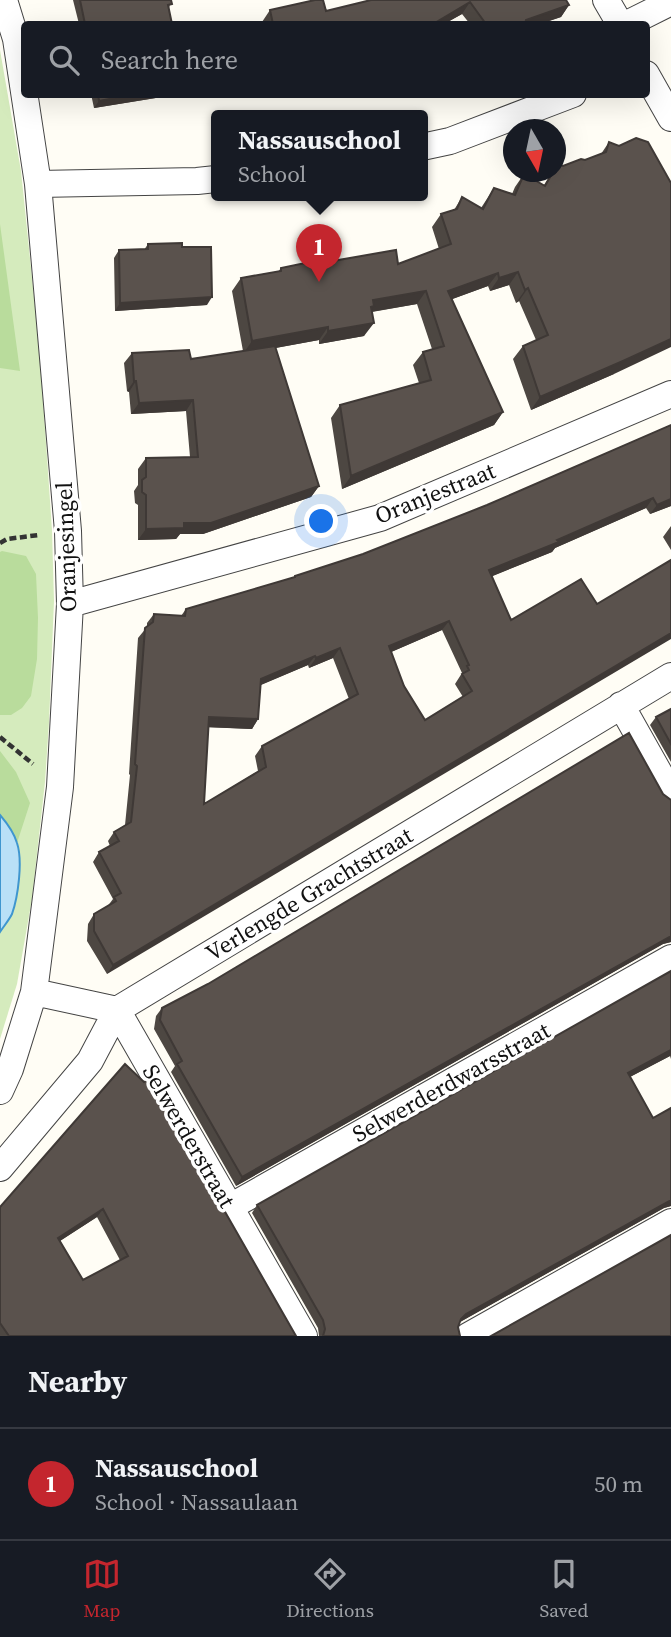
<!DOCTYPE html>
<meta charset="utf-8">
<style>
:root{--surface:#171b24;--page:#20242c;--text:#f1f3f6;--muted:#9ea1a6;--line:#363941;--accent:#c4262e}
body{margin:0;font-family:"Source Serif 4",serif;background:var(--page);color:var(--text)}
.compass{position:absolute;left:503px;top:119px;width:63px;height:63px;border-radius:50%;background:var(--surface);box-shadow:0 7px 28px #0002;rotate:171deg}
.you{position:absolute;left:322px;top:522px;width:24px;height:24px;margin:-18px;border:5px solid #fff;border-radius:50%;background:#1a73e8;box-shadow:0 0 0 10px #1a73e833}
.badge{display:grid;place-items:center;width:46px;height:46px;border-radius:50%;background:var(--accent);color:#fff;font-size:23px;font-weight:700}
.pin{position:absolute;translate:-50% -58px;filter:drop-shadow(0 2px 4px #0008)}
.pin::after{content:'';position:absolute;top:37px;width:24px;height:21px;background:inherit;clip-path:polygon(0 0,100% 0,50% 100%)}
.popup{position:absolute;left:211px;top:110px;width:217px;height:91px;box-sizing:border-box;display:grid;place-content:center;border-radius:7px;background:var(--surface);filter:drop-shadow(0 2px 5px #0005);font-size:23px;white-space:nowrap;color:var(--muted)}
.popup b{font-size:26px;color:var(--text)}
.popup::after{content:'';position:absolute;left:50%;top:100%;margin-left:-14px;border:14px solid transparent;border-top-color:var(--surface)}
.list{margin:0;padding:0;list-style:none}
h2{display:flex;justify-content:space-between;align-items:center;height:91px;margin:0;padding:0 28px;font-size:30px}
h2 small{font-size:23px;font-weight:400;color:var(--muted)}
.list li{display:grid;grid-template-columns:46px 1fr auto;gap:21px;align-items:center;box-sizing:border-box;height:112px;padding:0 28px;border-top:2px solid var(--line)}
.list b{display:block;font-size:26px;white-space:nowrap}
.list p{margin:0;font-size:23px;white-space:nowrap;color:var(--muted)}
.list em{font-size:23px;font-style:normal;color:var(--muted)}
.icon{flex:none;width:38px;height:38px;fill:none;stroke:currentColor;stroke-width:2;stroke-linecap:round;stroke-linejoin:round}
.map{position:relative;flex:none;width:671px;height:1336px;overflow:hidden}
.search{position:absolute;background:var(--surface);box-shadow:0 7px 28px #0002;left:21px;right:21px;top:21px;height:77px;display:flex;align-items:center;gap:18px;box-sizing:border-box;padding:0 24px;border-radius:7px;color:var(--muted);font-size:26px}
.sheet{height:203px;background:var(--surface)}
nav{display:flex;justify-content:space-around;align-items:center;box-sizing:border-box;height:98px;border-top:2px solid var(--line);background:var(--surface);font-size:19px;color:var(--muted)}
nav a{display:grid;justify-items:center;gap:4px}
nav .on{color:var(--accent)}
.map>svg:first-child{display:block}
</style>
<div class="map">
<svg width="671" height="1336" viewBox="0 0 671 1336">
<rect width="100%" height="100%" fill="#fffdf5"/>
<path fill="#d5ebbd" d="M0,50l21,121 19,184 12,175 2,71 -5,121 -4,60 -13,117 -15,85 -17,55z"/>
<path fill="#b9dc9c" d="M0,224l20,147 -20,-3z
M2,551l24,5 10,18 2,44 -1,41 -6,37 -9,12 -11,7h-11v-163z
M0,751l16,21 14,31 -13,40 -12,-23 -5,-5z"/>
<path fill="#b9e0f7" stroke="#3f96cf" stroke-width="2" d="M0,815c6,7 14,18 17,28 6,18 1,54 -5,71 -3,6 -8,12 -12,18z"/>
<g fill="none" stroke-linecap="round" stroke-linejoin="round">
<g stroke="#444" stroke-width="28">
<path id="street" d="M606,0l14,24
M627,24l44,-22
M646,74l25,44
M422,147l28,-6 123,-47
M38,184l159,-3 19,-2
M70,604l310,-86 291,-124
M621,705l50,89
M34,992l83,18 187,326
M0,1091l10,-22 24,-77 26,-205 10,-183 -2,-73 -30,-347 -22,-145 -12,-39
M0,1168l90,-107 27,-51 554,-334
M230,1207l441,-249
M468,1336l203,-114"/>
</g>
<path stroke="#333" stroke-width="4.5" stroke-dasharray="7 3.5" stroke-linecap="butt" d="M0,543l7,-4 32,-4
M0,737l33,27"/>
<use href="#street" stroke="#fff" stroke-width="26"/>
</g>
<path fill="#4d4742" fill-rule="evenodd" d="M73,0h98l-2,8 3,16h-93z
M371,0l198,5 -8,12 -21,7h-70l-8,-10 -18,10h-182v-2l8,-12 56,1z
M91,94h78l-1,2 -74,12z
M609,142l5,232 -83,36 -18,-51 10,-13 13,-6 -17,-39 -3,2 -7,-18 -19,6 -2,-5 -36,13 51,113 -9,13 -152,64 -11,-71 9,-13 79,-22 -6,-18 10,-13 9,-3 -15,-45 -45,8 -8,24 -45,8v-4l-44,8 44,138 -8,11 -108,37h-23l-4,5 -38,1v-35l-3,-2 -1,-12 4,-6v-16l8,-11 44,-1 -4,-46 -55,3 -2,-22 -2,-1 -3,-28 8,-10 59,6 52,-8 -11,-60 9,-13 37,-6 3,-4 40,-5 77,1 41,-15 -7,-22 9,-13 13,-4 8,-13 19,11 13,-20 18,6 3,-7 9,-13 20,11 8,-13h4l7,-6 22,-6 16,-6z
M148,244l34,3 25,58 -92,6 -1,-53 5,-8h25z
M671,425v81l-21,8 -4,-6 -91,40 -3,4 -60,24 19,44 86,-16 -490,370 -20,-33 1,-17 6,-10 13,-7 6,-8 -20,-37 6,-10 11,-6 -2,-5 6,-9 11,-7 5,-50 -1,-1 9,-136 9,-11v-4l7,-9 27,2 5,-7 107,-31 2,-2 68,-22 124,-49zM442,630l20,43 -7,11 8,13 -38,23 -21,-34 -13,-34zM333,658l16,41 -87,47 -7,10 3,15 -54,33 4,-77 44,2 6,-10 2,-34 48,-20 1,3z
M671,526v24l-8,-13z
M671,709v53l-21,-37 6,-8z
M663,794l8,6v142l-8,2 -427,242 -65,-114 4,-6 -21,-37 2,-13 6,-8z
M671,971v88l-1,-3 -40,21 23,41 18,-10v98l-7,2 -204,114 -2,5 2,9h-141l-1,-8 -66,-115 5,-8z
M125,1064l171,272h-296v-129zM97,1217l23,43 -37,20 -23,-39z"/>
<path fill="#3f3936" d="M470,2l-8,12 -18,10h-11z
M569,5l-8,12 -21,7h-17l3,-4z
M136,94h33l-1,2 -74,12 5,-7z
M518,272l-9,13 -19,6 9,-13z
M498,273l-10,13 -49,18 9,-13z
M528,288l-9,13 -3,2 9,-13z
M426,291l-9,13 -47,8 3,-12z
M212,297l-5,8 -92,6 5,-8z
M374,323l-10,13 -45,8 9,-13z
M328,327l-9,13 -76,14 9,-13z
M671,339v8l-57,27 -83,36 9,-13z
M134,381h2l-7,11 -2,-1z
M193,400l-7,11 -55,3 8,-11z
M503,412l-9,13 -152,64 9,-13z
M319,486l-8,11 -108,37h-23l-4,5 -38,1 8,-11 38,-6z
M653,498l-7,10 -91,40 -3,4 -69,28 6,-10z
M671,499v7l-21,8 7,-9z
M449,621l-7,9 -60,26 7,-10z
M671,633v6l-564,335 6,-9z
M340,648l-7,10 -24,10 7,-10z
M315,656l-7,9 -54,23 7,-9z
M209,717l49,2 -6,10 -50,-2z
M669,936h2v6l-8,2 -427,242 6,-9z
M671,1050v4l-1,2 -48,25 6,-8z
M671,1200v6l-7,2 -204,114 -5,5 11,-13z
M103,1209l-6,8 -45,29 6,-8z"/>
<path fill="#5a524d" stroke="#3f3936" stroke-width="2" fill-rule="evenodd" d="M80,0h91l1,4 -4,1 4,19h-87z
M315,0h8l3,11 45,-11h195l3,5 -43,15 -1,4h-39l-16,-22 -37,22h-160l-3,-14z
M98,94h38l-37,7z
M636,138l12,4 23,41v156l-48,22 -83,36 -17,-51 25,-11 -20,-47 -3,2 -7,-18 -19,6 -1,-5 -50,18 55,121 -152,64 -11,-71 91,-25 -8,-28 21,-6 -18,-55 -53,9 1,6 -3,1 3,16 -46,8v-4l-76,14 -11,-63 40,-7v-3l39,-8 1,3 75,-13 2,14 53,-20 -10,-30 16,-5 5,-12 21,12 11,-21 21,7 9,-21 21,12 8,-14h3v-5l1,-3 6,2 18,-7 4,1 21,-8 3,-10 10,4z
M182,243v4h29l1,50 -92,6 -1,-53 29,-1v-5z
M275,346l44,140 -108,37h-27v5l-38,1v-34l-4,-3v-12l4,-3v-19l52,-1 -5,-57 -54,3 -3,-22h-2l-2,-28 57,-3 2,9z
M671,425v74l-14,6 -4,-7 -96,42 2,2 -70,28 22,50 70,-41 16,25 74,-44v73l-558,332 -19,-34v-17l22,-13 -2,-4 7,-4 -22,-41 20,-11 -5,-9 17,-10 6,-56 -2,-2 10,-136 8,-6 1,-8 31,2 1,-7 109,-32v-1l68,-22 124,-49zM449,621l20,44 -2,1 2,4 -7,4 10,17 -47,29 -21,-34 -15,-40zM340,648l18,46 -96,52 4,21 -62,37 5,-87 49,2 3,-40 54,-23 1,2z
M671,709v35l-15,-27z
M629,733l34,61 8,6v136l-429,241 -65,-113 5,-3 -22,-41 2,-12 46,-24z
M671,971v79l-43,23 25,45 18,-10v92l-205,114 -5,5 -3,8 2,9h-137l2,-7 -2,-9 -66,-115z
M125,1064l19,18 5,-3 147,257h-287l-9,-13v-116zM103,1209l25,47 -45,24 -25,-42z
M671,1235v101h-180z"/>
<g text-anchor="middle" stroke-width="7" stroke-linejoin="round" paint-order="stroke">
<g font-size="23" fill="#111" stroke="#fff">
<text transform="translate(435 493) rotate(-22)" y="8">Oranjestraat</text>
<text transform="translate(66 547) rotate(-92)" y="8">Oranjesingel</text>
<text transform="translate(309 894) rotate(-31)" y="8">Verlengde Grachtstraat</text>
<text transform="translate(451 1082) rotate(-29)" y="8">Selwerderdwarsstraat</text>
<text transform="translate(189 1136) rotate(60)" y="8">Selwerderstraat</text>
</g>
</g>
</svg>
<svg class="compass" viewBox="-18 -18 36 36"><path d="M0-13l5 13h-10z" fill="#e53935"/><path d="M0 13l5-13h-10z" fill="#9ea1a6"/></svg>
<div class="you"></div>
<div class="pin badge" style="left:319px;top:282px">1</div>
<div class="popup"><b>Nassauschool</b>School</div>
<div class="search"><svg class="icon" aria-label="search" viewBox="0 0 24 24"><circle cx="10" cy="10" r="6"/><path d="M15 15l6 6"/></svg>Search here</div>
</div>
<section class="sheet">
<h2>Nearby<small></small></h2>
<ul class="list">
<li><span class="badge">1</span><div><b>Nassauschool</b><p>School · Nassaulaan</p></div><em>50 m</em></li>
</ul>
</section>
<nav>
<a class="on"><svg class="icon" aria-label="map" viewBox="0 0 24 24"><path d="M3 6l6-2 6 2 6-2v14l-6 2-6-2-6 2zM9 4v14M15 6v14"/></svg>Map</a>
<a><svg class="icon" aria-label="directions" viewBox="0 0 24 24"><path d="M12 3l9 9-9 9-9-9zM9 14v-3h6M13 9l2 2-2 2"/></svg>Directions</a>
<a><svg class="icon" aria-label="saved" viewBox="0 0 24 24"><path d="M7 4h10v16l-5-4-5 4z"/></svg>Saved</a>
</nav>
